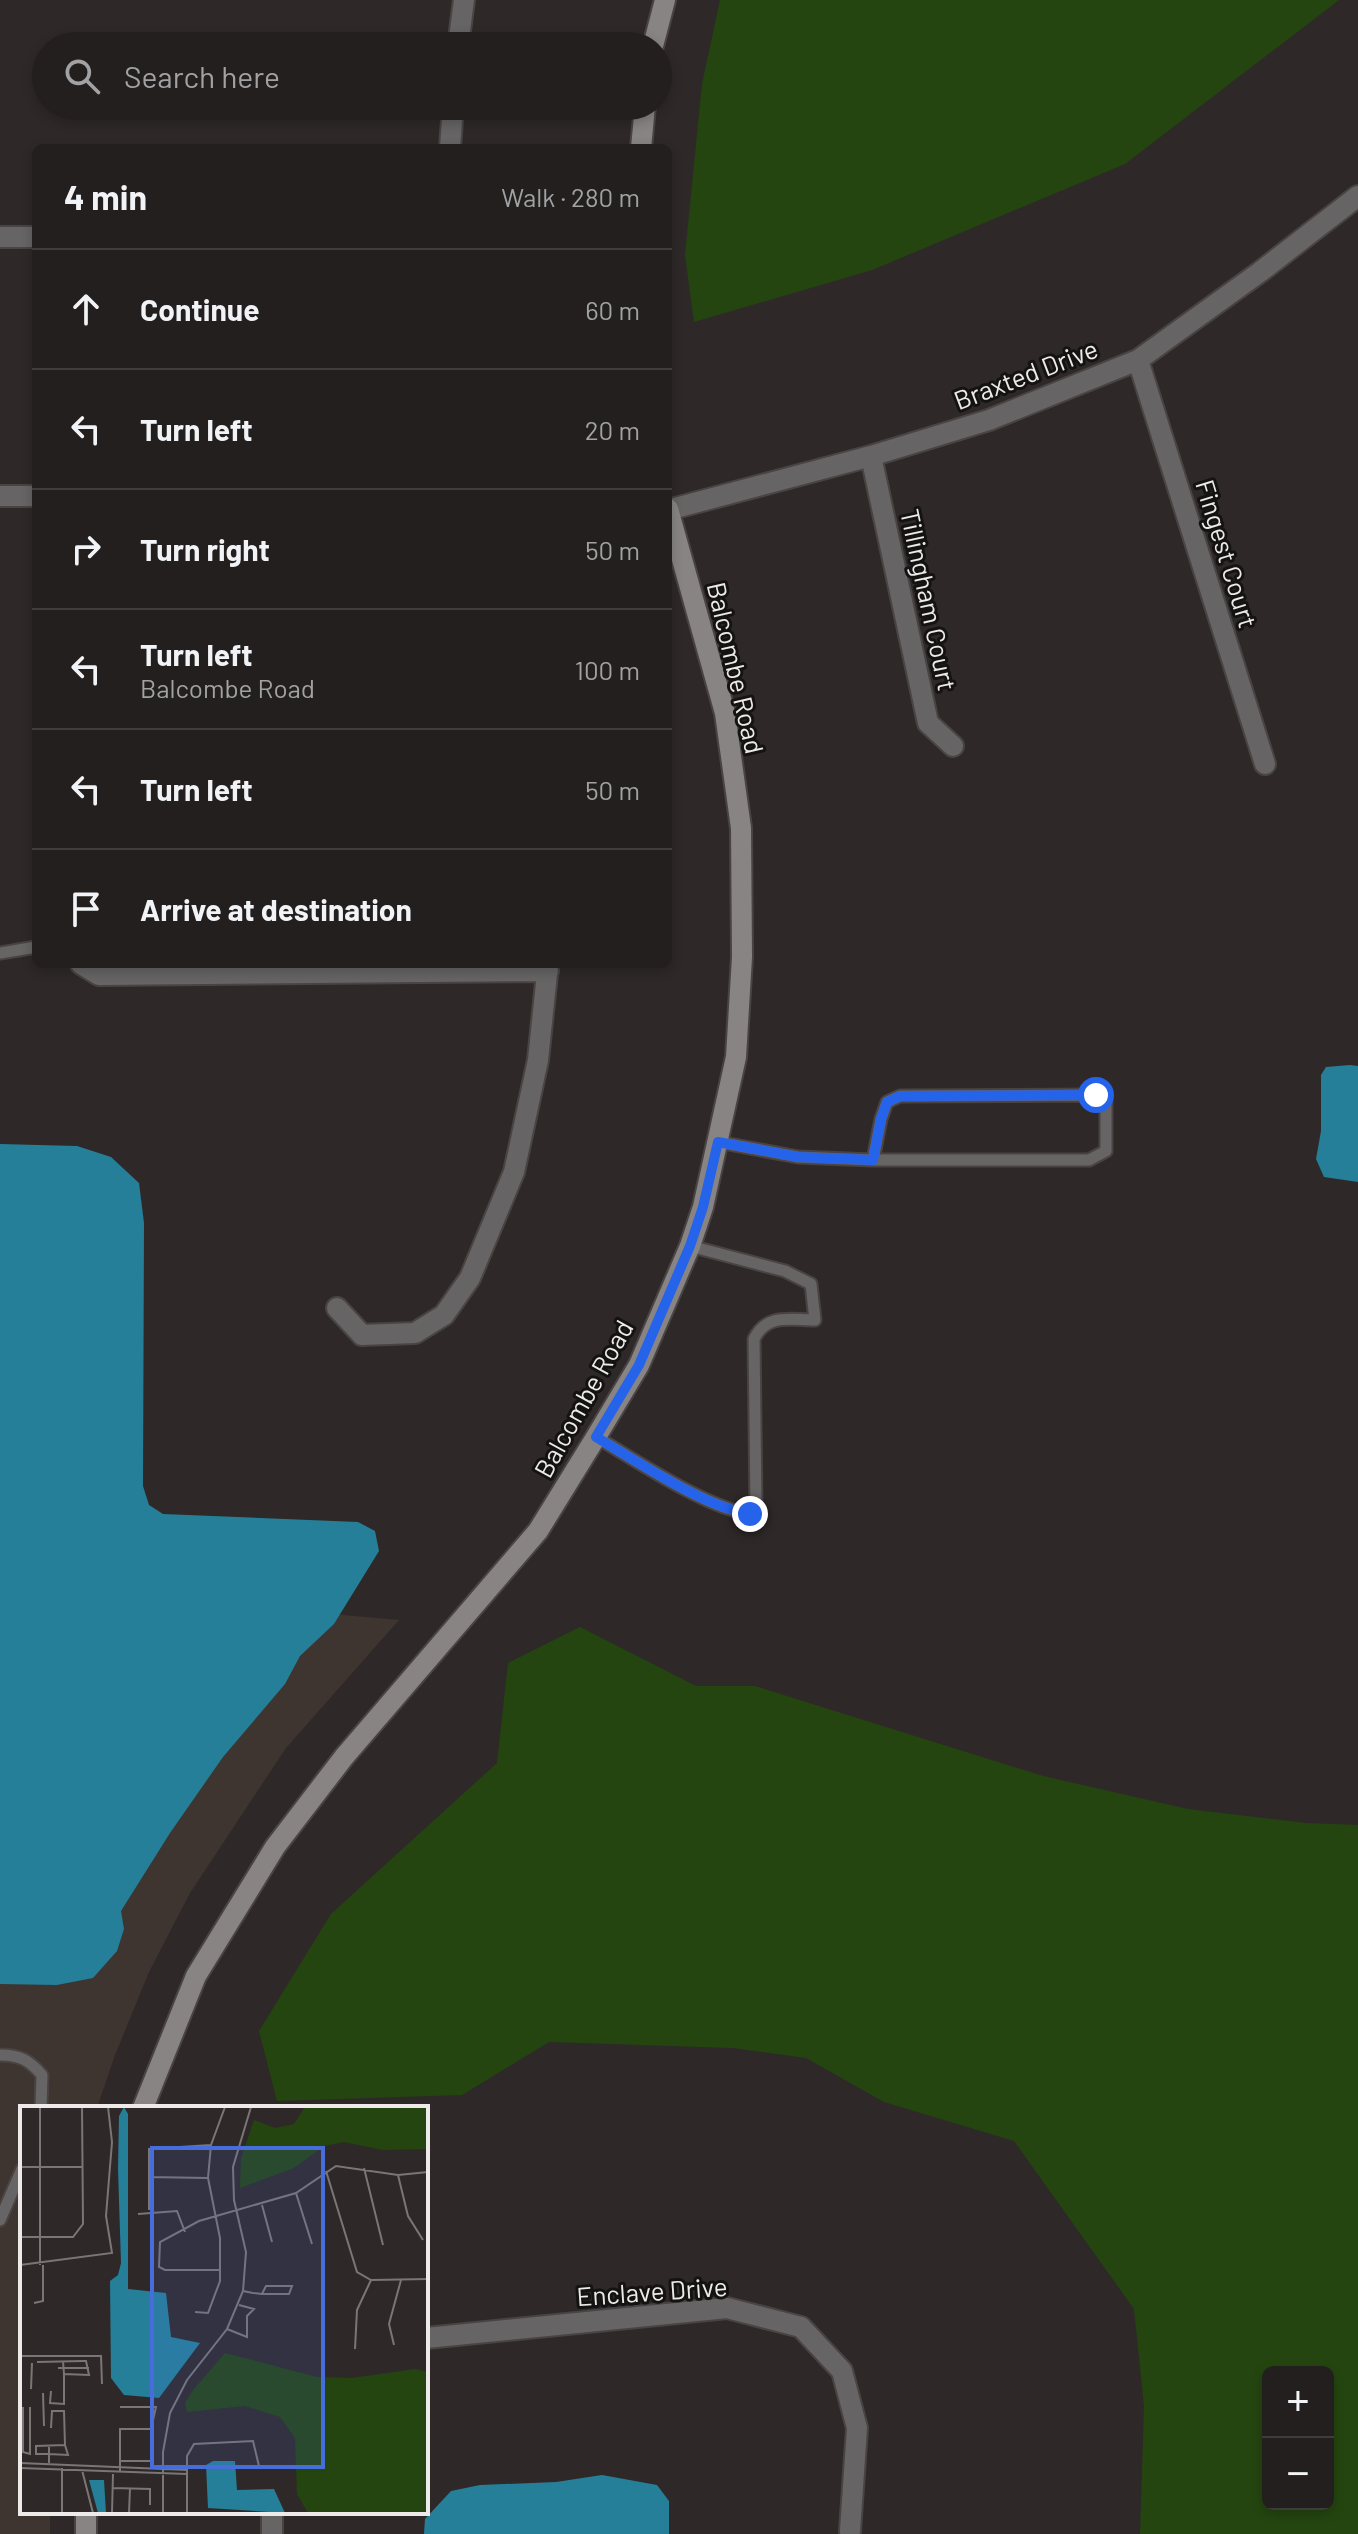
<!DOCTYPE html>
<meta charset="utf-8">
<style>
:root{--surface:#221f1e;--page:#2a2727;--text:#f1f3f6;--muted:#a2a2a4;--line:#3f3d3c}
body{margin:0;font-family:Barlow,sans-serif;background:var(--page);color:var(--text)}
.controls{position:absolute;right:24px;bottom:24px;display:grid;overflow:hidden;border-radius:12px;box-shadow:0 4px 12px #0003}
.controls button{width:72px;height:72px;display:grid;place-items:center;padding:0;border:0;border-bottom:2px solid var(--line);background:var(--surface);color:var(--text);font:40px sans-serif}
.stop{position:absolute;width:24px;height:24px;margin:-18px;border:6px solid #2563eb;border-radius:50%;background:#fff}
.stop.end{background:#2563eb;border-color:#fff;box-shadow:0 2px 8px #0008}
.list{margin:0;padding:0;list-style:none}
h2{display:flex;justify-content:space-between;align-items:center;height:104px;margin:0;padding:0 32px;font-size:34px}
h2 small{font-size:26px;font-weight:400;color:var(--muted)}
.list li{display:grid;grid-template-columns:52px 1fr auto;gap:24px;align-items:center;box-sizing:border-box;height:120px;padding:0 32px;border-top:2px solid var(--line)}
.list b{display:block;font-size:30px;white-space:nowrap}
.list p{margin:0;font-size:26px;white-space:nowrap;color:var(--muted)}
.list em{font-size:26px;font-style:normal;color:var(--muted)}
.icon{flex:none;width:44px;height:44px;fill:none;stroke:currentColor;stroke-width:2;stroke-linecap:round;stroke-linejoin:round}
.map{position:relative;flex:none;width:1358px;height:2534px;overflow:hidden}
.search{position:absolute;background:var(--surface);box-shadow:0 4px 12px #0003;left:32px;top:32px;width:640px;height:88px;display:flex;align-items:center;gap:20px;box-sizing:border-box;padding:0 28px;border-radius:44px;color:var(--muted);font-size:30px}
.panel{position:absolute;background:var(--surface);box-shadow:0 4px 12px #0003;left:32px;top:144px;width:640px;height:824px;border-radius:12px}
.map>svg:first-child{display:block}
</style>
<div class="map">
<svg width="1358" height="2534" viewBox="0 0 1358 2534">
<rect width="100%" height="100%" fill="#2e2928"/>
<path fill="#3e3430" d="M0,1584l399,36 -113,128 -96,145 -41,79 -34,83 -18,53h-75v404h28v22h-50z"/>
<path fill="#244510" fill-rule="evenodd" d="M720,0h619l-214,164 -253,106 -178,52 -9,-67 17,-171z
M580,1627l116,59h59l288,90 145,33 118,14 52,2v709h-218l4,-128 -10,-97 -120,-168 -130,-39 -78,-44 -73,-10 -184,-6 -87,53 -185,6 -18,-70 72,-117 166,-151 11,-100zM1268,2372h60v132h-60z"/>
<path fill="#267f98" d="M1350,1065l8,1v116l-34,-5 -8,-18 5,-28v-56l5,-8z
M0,1144l77,2 34,11 28,26 5,40 -1,263 6,19 14,9 195,8 17,9 4,20 -45,73 -34,32 -15,28 -62,73 -53,76 -49,78 3,18 -7,22 -24,27 -36,7 -57,-1z
M602,2475l55,10 12,16v33h-245l1,-15 26,-28 29,-6 76,-3z"/>
<g fill="none" stroke-linecap="round" stroke-linejoin="round">
<g stroke="#494443" stroke-width="15">
<path id="lane" d="M0,953l36,-6
M718,1142l80,15 75,3h216l17,-9v-49l-2,-5 -8,-2 -196,1 -13,6 -6,17 -8,41
M596,1437c41,24 110,71 154,77l6,-8 -2,-167c13,-26 36,-19 61,-19l-4,-36 -26,-13 -95,-25
M0,2055c20,0 29,5 42,20l-1,33
M0,2220l22,-51"/>
</g>
<g stroke="#494443" stroke-width="24">
<path id="street" d="M458,46l6,-46
M450,148l3,-42
M0,237h36
M1138,360l127,404
M871,456l57,267 25,23
M0,496h36
M668,510l203,-54 118,-36 149,-60 122,-88 98,-76
M81,964l18,11 449,-4
M337,1308l25,27 53,-2 29,-18 26,-37 44,-106 24,-112 10,-96
M426,2338l301,-30 74,19 41,44 15,57 -7,103
M272,2512v22"/>
</g>
<g stroke="#494443" stroke-width="24">
<path id="secondary" d="M653,46l12,-46
M641,148l4,-42
M143,2108l53,-132 79,-129 69,-90 194,-226 58,-94 43,-72 51,-119 13,-39 33,-150 6,-100 -1,-129 -16,-115 -57,-204
M86,2512v22"/>
</g>
<use href="#lane" stroke="#666464" stroke-width="11"/>
<use href="#street" stroke="#666464" stroke-width="20"/>
<use href="#secondary" stroke="#888484" stroke-width="20"/>
</g>
<g fill="none" stroke-linecap="round" stroke-linejoin="round">
<path stroke="#2563eb" stroke-width="10" d="M750,1514c-44,-6 -114,-53 -154,-77l43,-72 51,-119 13,-39 15,-65 80,15 75,3 8,-41 6,-17 13,-6 196,-1"/>
</g>
<g text-anchor="middle" stroke-width="6" stroke-linejoin="round" paint-order="stroke">
<g font-size="26" fill="#edeae9" stroke="#141212">
<text transform="translate(1026 375) rotate(-21)" y="9">Braxted Drive</text>
<text transform="translate(1226 554) rotate(73)" y="9">Fingest Court</text>
<text transform="translate(928 600) rotate(78)" y="9">Tillingham Court</text>
<text transform="translate(735 668) rotate(77)" y="9">Balcombe Road</text>
<text transform="translate(584 1399) rotate(-61)" y="9">Balcombe Road</text>
<text transform="translate(652 2292) rotate(-4)" y="9">Enclave Drive</text>
</g>
</g>
<g transform="translate(20 2106)">
<rect width="408" height="408" fill="#2e2928"/>
<path d="M285,1h123v42l-45,1 -39,-8 -20,4 -30,22 -54,20 1,-30 13,-38 21,8 19,-4zM205,247l92,24 35,1 63,-9 13,3v141h-120l-11,-19 -2,-56 -15,-21 -35,-11 -58,6 -2,-9 9,-14z" fill="#244510"/>
<path d="M104,1l4,7v175l38,4 5,44 29,6 -41,55 -35,-3 -13,-17 -1,-97 8,-6 3,-12 -3,-94 1,-53zM193,355h22l2,29 37,-1 11,24 -77,-5 -2,-43zM69,374h15l2,33h-8z" fill="#267f98"/>
<path fill="none" stroke="#7a7675" stroke-width="2" d="M0,61h62M344,62l19,77M306,65l31,101 14,8 57,-1M378,69l10,41 15,24M129,71l59,1M276,87l16,51M242,99l10,37M129,104v-61l62,-4M118,108l39,-3 8,21M2,131h51l10,-13 -1,-117M0,159l92,-12 -6,-37 6,-74 -4,-35M20,159v-158M201,164h-56l-6,-3 1,-25 39,-21 97,-28 40,-27 62,9 30,-3M223,185l10,2 9,1h27l3,-8h-26l-4,8M14,197l9,-2v-36M175,206l13,1 12,-32v-43l-12,-60 3,-33 14,-38M207,223l20,8v-21l7,-7 -15,-4M374,239l-5,-21 12,-44M335,243l2,-39 14,-30M0,250h81l1,28M17,256l46,-1h3l3,14 -25,-1 -1,-13M38,262h31M11,283l1,-26M31,285l-1,12 14,1v-30M23,287l1,33M3,301v45l7,2v-47M100,301h36l-5,22M31,322l1,-17h12l1,34M29,339v9h-13v-8l29,-1 3,10 -19,-1v9M0,357l167,7M0,362l167,6M42,362v45M62,364l11,43M100,367v-44h31l1,32h-32M93,382l37,1v16M92,407l1,-39M109,407l1,-25M143,407v-61l7,-39 17,-33 40,-51 16,-38 3,-39 -12,-52 -1,-33 18,-60M167,407v-57l7,-12 59,-3 6,25"/>
<path fill="#476ddb" fill-opacity="0.15" stroke="#476ddb" stroke-width="4" d="M132,42h171v319h-171z"/>
<rect width="408" height="408" fill="none" stroke="#edeae9" stroke-width="4"/>
</g>
</svg>
<div class="controls">
<button>+</button>
<button>−</button>
</div>
<div class="stop" style="left:1096px;top:1095px"></div>
<div class="stop end" style="left:750px;top:1514px"></div>
<div class="search"><svg class="icon" aria-label="search" viewBox="0 0 24 24"><circle cx="10" cy="10" r="6"/><path d="M15 15l6 6"/></svg>Search here</div>
<section class="panel">
<h2>4 min<small>Walk · 280 m</small></h2>
<ul class="list">
<li><svg class="icon" aria-label="ahead" viewBox="0 0 24 24"><path d="M12 20V5M6 11l6-6 6 6"/></svg><div><b>Continue</b></div><em>60 m</em></li>
<li><svg class="icon" aria-label="left" viewBox="0 0 24 24"><path d="M17 20v-9H6M10 6l-5 5 5 5"/></svg><div><b>Turn left</b></div><em>20 m</em></li>
<li><svg class="icon" aria-label="right" viewBox="0 0 24 24"><path d="M7 20v-9h11M14 6l5 5-5 5"/></svg><div><b>Turn right</b></div><em>50 m</em></li>
<li><svg class="icon" aria-label="left" viewBox="0 0 24 24"><path d="M17 20v-9H6M10 6l-5 5 5 5"/></svg><div><b>Turn left</b><p>Balcombe Road</p></div><em>100 m</em></li>
<li><svg class="icon" aria-label="left" viewBox="0 0 24 24"><path d="M17 20v-9H6M10 6l-5 5 5 5"/></svg><div><b>Turn left</b></div><em>50 m</em></li>
<li><svg class="icon" aria-label="arrive" viewBox="0 0 24 24"><path d="M6 21V4h12l-3 4 3 4H6"/></svg><div><b>Arrive at destination</b></div></li>
</ul>
</section>
</div>
